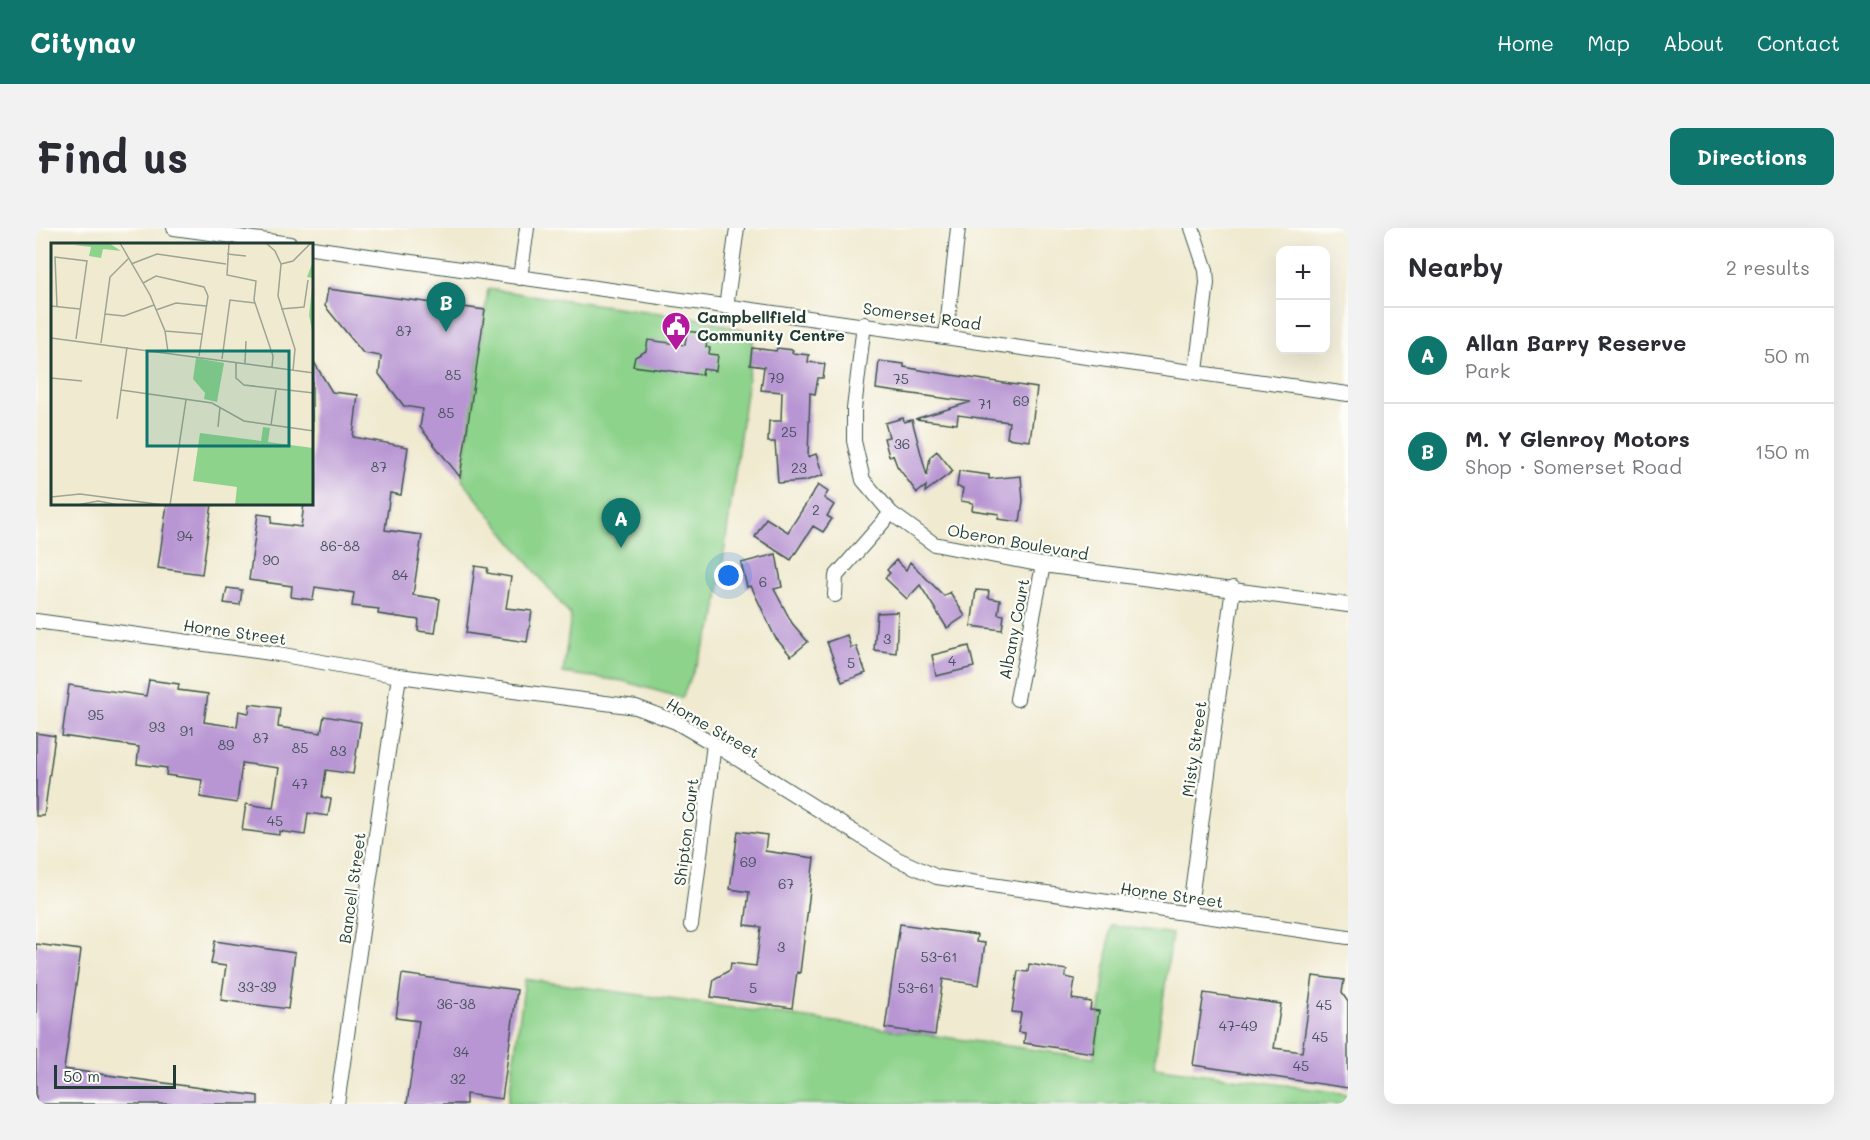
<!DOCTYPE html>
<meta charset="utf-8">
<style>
:root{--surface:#fff;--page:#f2f2f3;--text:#2b2b33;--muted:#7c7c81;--line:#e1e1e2;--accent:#0f766e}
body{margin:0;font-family:Mali,sans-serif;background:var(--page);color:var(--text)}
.controls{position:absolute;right:18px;top:18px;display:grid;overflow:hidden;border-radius:12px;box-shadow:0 6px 24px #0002}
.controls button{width:54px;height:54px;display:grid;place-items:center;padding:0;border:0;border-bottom:2px solid var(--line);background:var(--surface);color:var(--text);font:30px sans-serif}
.scale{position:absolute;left:18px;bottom:15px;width:122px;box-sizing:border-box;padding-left:6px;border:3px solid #1f3d34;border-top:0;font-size:16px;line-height:21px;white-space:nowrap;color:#1f3d34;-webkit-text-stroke:4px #fdfcf7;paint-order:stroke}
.you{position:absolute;left:693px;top:348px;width:21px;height:21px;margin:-15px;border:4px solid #fff;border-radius:50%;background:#1a73e8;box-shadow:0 0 0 9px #1a73e833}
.badge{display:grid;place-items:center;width:39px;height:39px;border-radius:50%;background:var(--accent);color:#fff;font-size:20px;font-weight:700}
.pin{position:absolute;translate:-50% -50px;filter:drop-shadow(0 2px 3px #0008)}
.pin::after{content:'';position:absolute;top:32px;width:21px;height:18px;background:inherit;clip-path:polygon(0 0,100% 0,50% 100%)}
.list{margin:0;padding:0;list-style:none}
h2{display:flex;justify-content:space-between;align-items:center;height:78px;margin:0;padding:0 24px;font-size:26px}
h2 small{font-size:20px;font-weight:400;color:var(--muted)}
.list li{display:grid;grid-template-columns:39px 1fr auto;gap:18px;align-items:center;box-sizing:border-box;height:96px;padding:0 24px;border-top:2px solid var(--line)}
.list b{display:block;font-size:22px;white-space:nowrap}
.list p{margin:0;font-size:20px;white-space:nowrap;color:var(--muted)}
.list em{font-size:20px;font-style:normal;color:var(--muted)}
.map{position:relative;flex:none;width:1312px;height:876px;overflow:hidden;border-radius:12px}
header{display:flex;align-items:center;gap:36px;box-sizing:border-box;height:84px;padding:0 30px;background:var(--accent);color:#fff}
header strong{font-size:28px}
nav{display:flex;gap:33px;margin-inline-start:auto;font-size:21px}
.intro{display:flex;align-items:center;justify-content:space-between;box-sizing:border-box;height:144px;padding:0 36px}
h1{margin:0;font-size:42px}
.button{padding:15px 27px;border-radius:12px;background:var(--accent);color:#fff;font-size:21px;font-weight:700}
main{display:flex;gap:36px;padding:0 36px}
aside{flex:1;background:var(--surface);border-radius:12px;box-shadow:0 6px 24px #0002}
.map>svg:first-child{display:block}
</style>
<header>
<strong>Citynav</strong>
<nav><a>Home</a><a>Map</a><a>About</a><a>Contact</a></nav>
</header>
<div class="intro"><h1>Find us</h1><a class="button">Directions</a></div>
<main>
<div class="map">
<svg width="1312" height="876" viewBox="0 0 1312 876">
<rect width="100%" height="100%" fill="#fdfcf7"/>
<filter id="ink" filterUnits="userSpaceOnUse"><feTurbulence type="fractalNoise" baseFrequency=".0167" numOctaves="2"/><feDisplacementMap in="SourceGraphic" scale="12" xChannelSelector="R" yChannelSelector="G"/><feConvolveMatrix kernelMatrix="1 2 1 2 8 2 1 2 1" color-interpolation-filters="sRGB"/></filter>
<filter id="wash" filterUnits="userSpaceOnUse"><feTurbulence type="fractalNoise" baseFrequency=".008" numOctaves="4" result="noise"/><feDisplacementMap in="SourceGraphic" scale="24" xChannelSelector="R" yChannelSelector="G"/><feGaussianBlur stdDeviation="1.35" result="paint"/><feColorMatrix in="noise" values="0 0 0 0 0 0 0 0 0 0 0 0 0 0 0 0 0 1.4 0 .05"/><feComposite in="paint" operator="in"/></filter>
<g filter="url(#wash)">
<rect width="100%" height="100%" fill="#f0ead0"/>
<path fill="#8ed38c" stroke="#568860" stroke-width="1.5" d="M452,61l214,30 52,14 -39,287 -33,78 -59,-17 -60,-8 8,-57 -109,-136z
M1075,697l61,9 -18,133 194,27v10h-840l17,-125 569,79z"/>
<g id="blocks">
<path fill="#b895d3" d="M292,61l157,21 -25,167 -40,-50 3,-18 -19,-3 -25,-32 2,-18 -18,-3 -38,-47z
M651,103l21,3 -2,13 4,1 -1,6 9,1 -2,16 -13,-2 -1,6 -69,-9 2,-9 11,-6 2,-11 37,5z
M716,120l24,3 1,-3 16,2 -1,3 17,2 -1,7 17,2 -2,14h-5l-3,16 -5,-1 -2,64 8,-3 7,21 -18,6 -27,2 -3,-41h-7l1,-21h12l1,-29 -21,-2 3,-23 -14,-2z
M276,131l20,33 26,3 -5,42 55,10 -7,48 -11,-2 -5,37 37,5 -9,60 27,4 -5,34 -17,-2 1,-11 -41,-6 1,-5 -27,-3 2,-13 -39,-6 -2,13 -22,-3 1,-11 -43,-6 9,-66 14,2 -1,7 30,4 3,-23h8z
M843,133l25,3v3l22,4 111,17 -7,53 -23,-3 2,-16 -51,-7 -1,9 -42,-5 56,-17 -95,-13z
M867,190l1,4 8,-2 15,56 3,-19 7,-6 16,20 -28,21 1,-6 -9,7 -20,-27 -4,-11 -4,1 -5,-18 5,-1 -4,-14z
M923,243l30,4v4l32,-3 2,25 -3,21 -22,-3 1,-5 -27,-4 1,-7 -12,-2 2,-13 -6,-1z
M782,257l10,7 -4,6 10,7 -7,11 5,3 -9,13 -10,-6 -22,34 -36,-23 11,-19 22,14z
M131,276h45l-10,70 -44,-6z
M740,326l6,33 -8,2 18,34 16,19 -17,14 -16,-19 -24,-51 -4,1 -6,-24z
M860,332l10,10 4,-8 34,34 6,-4 15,24 -18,12 -27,-43 -13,14 -22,-21 5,-5 -3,-3z
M439,338l13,2 -1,5 24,4 -5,31 26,3 -5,31 -61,-9z
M191,360l15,2 -2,15 -16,-2z
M940,362l13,1 -1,7 12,2 -2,14 6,1 -2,15 -31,-4z
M862,384l-2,41 -22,-3 3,-37z
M811,407l4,13 5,-2 10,27 -24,9 -15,-40z
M933,418l5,21 -38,9 -4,-21z
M113,452l30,4 -1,6 30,4 -4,28 33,5 2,-16 10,2 1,-9 30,4 -2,19 43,6 3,-17 37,6 -8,52 -27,-4 -4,27 9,2 -3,17 -20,-3 -3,22 -26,-4v4l-37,-5 4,-26 27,4 6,-40 -37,-5 -5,40 -37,-6 2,-17 -36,-5 1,-7 -30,-4 2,-17 -77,-11 7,-51 77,11z
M0,505l19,3 -11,80h-8z
M702,603l29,4 -2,16 49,7 -14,115 -3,-1 -5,36 -81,-11 3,-18 16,-9 1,-7 25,3 5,-39 -16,-2 4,-33 -19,-3z
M864,696l77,11 -1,7 9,1 -6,42 -36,-6 -8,56 -50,-7z
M179,713l80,12 -7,56 -67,-9 5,-34 -15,-2z
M0,716l45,6 -17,119 194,27v8h-222z
M993,736l38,6 -2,7 10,2 -3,20 19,3 -1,8 9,1 -6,42 -69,-10 1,-10 -7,-1 3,-19 -9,-1 6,-41 10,1z
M366,746l115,16 -15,109 -36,-5v10h-59l12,-83 -23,-3z
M1277,748l31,4 -2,13 6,9v86l-155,-23 11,-72 77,11 -7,44 28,4z"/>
</g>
</g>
<g filter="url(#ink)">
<use href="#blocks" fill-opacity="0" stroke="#3e574b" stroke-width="1.5"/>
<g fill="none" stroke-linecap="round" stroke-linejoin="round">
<g stroke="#3e574b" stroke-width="16">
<path id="minor" d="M138,0l116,16
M1156,0l14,42 1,13 -11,88
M276,20l1036,146
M484,50l7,-50
M690,79l11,-79
M828,96l-10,85v32l9,39 28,33 43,31 109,21 305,40
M910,108l12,-108
M799,367l1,-19 55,-63
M0,393l242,33 121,22 237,31 40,15 38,22 183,115 40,18 411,60
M981,471l26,-134
M1153,686l44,-326
M655,697l23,-181
M301,876l62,-428"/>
</g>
<use href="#minor" stroke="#fff" stroke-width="14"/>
</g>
</g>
<defs>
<g id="civic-pin" transform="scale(1.5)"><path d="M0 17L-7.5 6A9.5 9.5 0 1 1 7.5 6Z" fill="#b5179e" stroke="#fdfcf7"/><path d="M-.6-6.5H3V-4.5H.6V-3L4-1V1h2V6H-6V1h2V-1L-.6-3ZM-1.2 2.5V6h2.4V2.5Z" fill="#fff"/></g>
</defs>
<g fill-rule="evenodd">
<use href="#civic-pin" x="640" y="98"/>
</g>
<g text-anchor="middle" stroke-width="4.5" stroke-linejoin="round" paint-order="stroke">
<g font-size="14" fill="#45535c">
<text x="368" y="108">87</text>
<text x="417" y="152">85</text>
<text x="740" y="155">79</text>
<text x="865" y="156">75</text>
<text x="985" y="178">69</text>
<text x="949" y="181">71</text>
<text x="410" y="190">85</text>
<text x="753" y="209">25</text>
<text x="866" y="221">36</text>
<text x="343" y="244">87</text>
<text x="763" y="245">23</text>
<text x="780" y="287">2</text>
<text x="149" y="313">94</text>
<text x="304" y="323">86-88</text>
<text x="235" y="337">90</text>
<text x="364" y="352">84</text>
<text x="727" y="359">6</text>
<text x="851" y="416">3</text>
<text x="916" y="438">4</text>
<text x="815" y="440">5</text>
<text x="60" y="492">95</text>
<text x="121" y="504">93</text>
<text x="151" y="508">91</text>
<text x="225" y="515">87</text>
<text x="190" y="522">89</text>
<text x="264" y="525">85</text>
<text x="302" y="528">83</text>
<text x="264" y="561">47</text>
<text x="239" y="598">45</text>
<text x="712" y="639">69</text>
<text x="750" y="661">67</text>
<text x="745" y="724">3</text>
<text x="903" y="734">53-61</text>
<text x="221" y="764">33-39</text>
<text x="717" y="765">5</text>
<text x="880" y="765">53-61</text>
<text x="420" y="781">36-38</text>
<text x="1288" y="782">45</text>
<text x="1202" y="803">47-49</text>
<text x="1284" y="814">45</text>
<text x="425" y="829">34</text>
<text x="1265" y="843">45</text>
<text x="422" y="856">32</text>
</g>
<g font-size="16" fill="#1f3d34" stroke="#fdfcf7">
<text transform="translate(886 88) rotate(8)" y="6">Somerset Road</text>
<text transform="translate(982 314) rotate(10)" y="6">Oberon Boulevard</text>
<text transform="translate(978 401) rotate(-79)" y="6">Albany Court</text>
<text transform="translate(199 404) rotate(8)" y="6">Horne Street</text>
<text transform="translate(677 500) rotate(30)" y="6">Horne Street</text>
<text transform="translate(1158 521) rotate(-82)" y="6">Misty Street</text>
<text transform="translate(650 604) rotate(-83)" y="6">Shipton Court</text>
<text transform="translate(316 660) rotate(-82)" y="6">Bancell Street</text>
<text transform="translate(1136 667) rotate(8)" y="6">Horne Street</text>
</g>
<g font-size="16" font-weight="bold" fill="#1f3d34" stroke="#fdfcf7" text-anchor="start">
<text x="661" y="95">Campbellfield<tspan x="661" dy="18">Community Centre</tspan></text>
</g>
</g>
<g transform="translate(15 15)">
<rect width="262" height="262" fill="#f0ead0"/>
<path d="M58,0l12,8 -18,-2 -2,9 -12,-2 2,-9 -17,-2zM262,18v75l-4,-21 4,-37 -6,-1zM145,115l28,5 -7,39 -13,-3 1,-6 -12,-14zM212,184l7,1 -2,14 45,6v57h-78l2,-18 -44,-6 7,-48 61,8z" fill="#8ed38c"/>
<path fill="none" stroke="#9ca592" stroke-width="1.5" d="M69,0l30,52 15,36 3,21M178,0l-2,32 29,6 -2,19 19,56 -1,11M215,0l9,8 6,13 -3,32 17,53 -2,21M176,11l19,2M80,21l26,-10 69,10M230,21l12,-3 18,-18M92,40l13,-7 48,11 4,9 -9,60M0,63l29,3M6,63l-2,-49 32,4 -11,78M230,66l23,-2 4,-27M105,67l20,-7 30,3M54,71l19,2 30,-11M114,88l37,3M0,95l263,35M50,100l9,-66 18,-18M171,116l8,-59 25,3M185,119v16l8,7 70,8M194,120l1,-22M0,135l31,3M70,147l91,13 32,18 70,10M66,176l10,-72M220,182l5,-35M167,184l2,-20M0,254l29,-3 84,11M26,262l21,-4 21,4M119,262l16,-105"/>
<path fill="#0f766e" fill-opacity="0.15" stroke="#0f766e" stroke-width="3" d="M96,108h142v95h-142z"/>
<rect width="262" height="262" fill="none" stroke="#1f3d34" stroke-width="3"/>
</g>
</svg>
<div class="controls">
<button>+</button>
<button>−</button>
</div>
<div class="scale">50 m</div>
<div class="you"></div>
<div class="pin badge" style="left:585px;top:320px">A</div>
<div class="pin badge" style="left:410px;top:104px">B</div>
</div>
<aside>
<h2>Nearby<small>2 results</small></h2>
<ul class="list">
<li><span class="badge">A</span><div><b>Allan Barry Reserve</b><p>Park</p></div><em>50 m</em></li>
<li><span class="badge">B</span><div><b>M. Y Glenroy Motors</b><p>Shop · Somerset Road</p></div><em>150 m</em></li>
</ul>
</aside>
</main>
